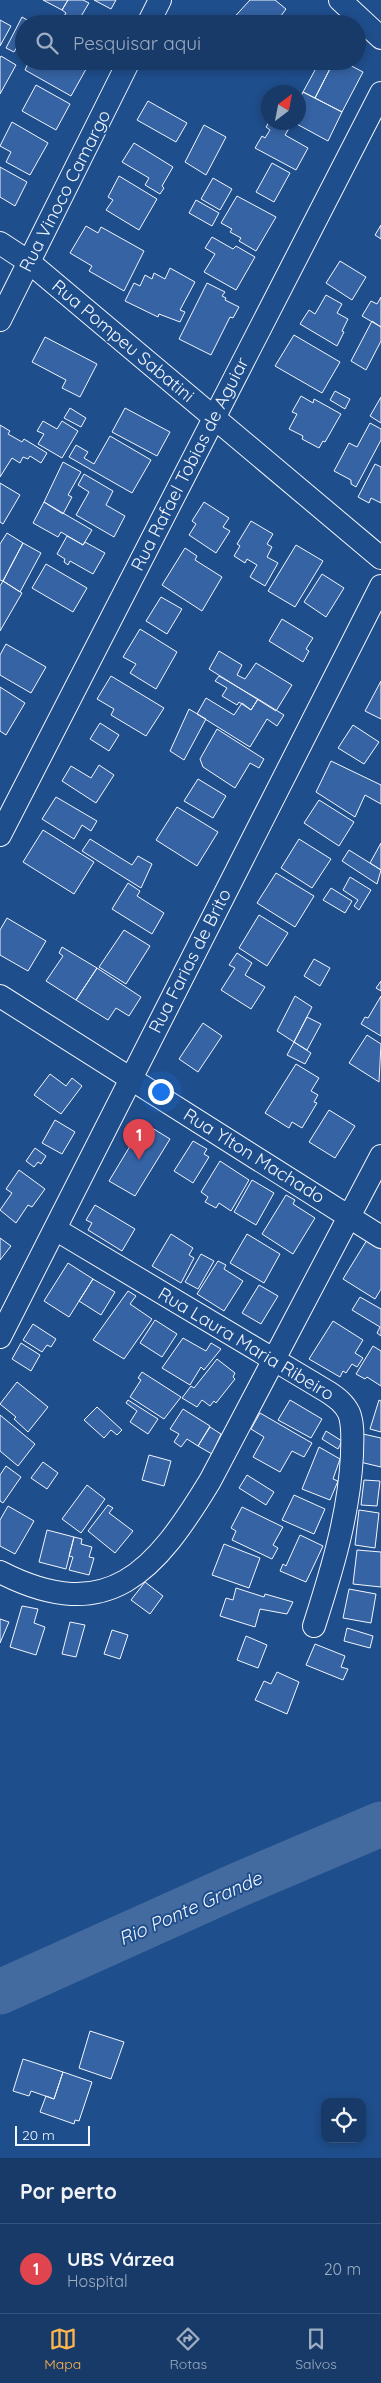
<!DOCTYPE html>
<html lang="pt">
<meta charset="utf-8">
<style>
:root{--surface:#173a69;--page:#20416f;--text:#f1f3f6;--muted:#9eadc0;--line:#36547d;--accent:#ffb74d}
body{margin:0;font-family:Quicksand,sans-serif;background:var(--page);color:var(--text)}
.controls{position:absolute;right:15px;bottom:15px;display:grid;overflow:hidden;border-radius:10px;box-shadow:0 2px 8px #0003}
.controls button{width:45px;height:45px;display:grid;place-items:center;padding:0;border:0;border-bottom:1px solid var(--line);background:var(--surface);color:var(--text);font:25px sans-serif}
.compass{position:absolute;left:261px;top:85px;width:45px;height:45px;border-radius:50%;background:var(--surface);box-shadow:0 2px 8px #0003;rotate:32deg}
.scale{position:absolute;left:15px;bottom:12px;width:75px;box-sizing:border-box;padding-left:5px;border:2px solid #f2f6ff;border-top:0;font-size:14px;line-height:18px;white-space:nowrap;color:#f2f6ff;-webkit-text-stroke:4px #1f4e8c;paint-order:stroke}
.you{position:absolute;left:160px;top:1091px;width:18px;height:18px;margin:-12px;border:4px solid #fff;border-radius:50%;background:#1a73e8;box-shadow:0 0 0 8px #1a73e833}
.badge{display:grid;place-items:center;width:32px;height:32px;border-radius:50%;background:var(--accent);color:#fff;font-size:16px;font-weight:700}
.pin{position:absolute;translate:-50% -41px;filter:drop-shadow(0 1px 2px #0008)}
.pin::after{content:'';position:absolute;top:26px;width:18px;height:15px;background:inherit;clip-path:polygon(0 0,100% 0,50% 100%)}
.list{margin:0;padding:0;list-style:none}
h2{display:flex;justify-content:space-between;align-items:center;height:65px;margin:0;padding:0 20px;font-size:21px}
h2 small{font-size:16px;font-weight:400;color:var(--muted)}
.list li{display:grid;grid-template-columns:32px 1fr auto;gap:15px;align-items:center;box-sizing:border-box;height:90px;padding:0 20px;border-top:1px solid var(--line)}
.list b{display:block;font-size:19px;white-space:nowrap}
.list p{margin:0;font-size:16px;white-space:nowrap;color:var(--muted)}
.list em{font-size:16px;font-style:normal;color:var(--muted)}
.icon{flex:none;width:28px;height:28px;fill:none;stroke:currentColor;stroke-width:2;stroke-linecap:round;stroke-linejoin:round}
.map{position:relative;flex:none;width:381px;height:2158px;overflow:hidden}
.search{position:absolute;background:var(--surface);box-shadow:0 2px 8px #0003;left:15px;right:15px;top:15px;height:55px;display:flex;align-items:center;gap:12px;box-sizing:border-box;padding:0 18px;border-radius:28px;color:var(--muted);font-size:19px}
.sheet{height:155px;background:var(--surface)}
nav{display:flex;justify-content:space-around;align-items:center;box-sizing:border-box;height:70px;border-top:1px solid var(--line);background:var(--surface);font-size:14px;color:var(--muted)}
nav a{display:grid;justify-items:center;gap:2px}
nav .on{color:var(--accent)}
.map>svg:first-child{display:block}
</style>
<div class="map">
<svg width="381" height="2158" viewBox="0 0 381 2158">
<rect width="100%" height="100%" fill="#1f4e8c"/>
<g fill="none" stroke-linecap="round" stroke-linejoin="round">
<path stroke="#446ba0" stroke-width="45" d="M0,1992l240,-108 141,-60"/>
</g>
<path fill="#3563a3" stroke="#f2f6ff" d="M43,0h25l-6,10z
M68,0h15l6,3 -9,15 10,6h-31l7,-11 -4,-3z
M94,0h22l-5,9z
M250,0h25l11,9 -11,15h-47z
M22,17l12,7h-10v11l-10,17 -8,-4z
M192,18l10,6h-13z
M0,20l11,6 -11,20z
M1,56l15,9 -16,29v-36z
M29,61h60l1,1 -19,34 -46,-26z
M320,61h14l-19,37 -12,-6z
M334,61h8l21,11 -21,40 -27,-14z
M36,85l34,19 -14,26 -34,-19z
M303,92l39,20 -14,29 -35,-19h5v-20z
M148,101l39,22 -11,19 -39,-22z
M12,122l36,21 -18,32 -24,-13 5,-10 -11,-6z
M269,122l23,1 -7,12 23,13 -12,22 -41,-22 7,-12 3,2 5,-8 -4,-3z
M204,125l22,12 -20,38 -21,-13z
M134,143l39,24 -11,19 2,2 -4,6 -15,-9 4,-7 -27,-16z
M272,163l18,10 -16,29 -18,-10z
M0,167l27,15 -12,24 -15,-9z
M119,176l38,23 -18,31 -33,-20 7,-10 -5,-3z
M213,178l19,11 -12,21 -19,-11z
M237,196l39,21 -20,34 -17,-10 2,-3 -11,-6 2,-3 -11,-6z
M196,200l23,13 -7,13 -23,-13z
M381,225v14l-6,-4z
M86,226l12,7 3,-6 43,24 -20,40 -35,-20 3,-5 -22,-13z
M212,237l21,12 3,-3 19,11 -19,33 -32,-18 11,-18 -10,-6z
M340,261l26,16 -14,23 -26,-17z
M170,268l25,14 -15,28 5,2 -5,10 -21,-8 -1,3 -33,-16 9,-18 6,3 5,-11 7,4 2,-6 11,6z
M207,283l18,9 -3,4 4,2 -1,2 14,7 -6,11 -3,-1 -19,38 -32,-16z
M326,295l16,9 -5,9 11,6 -6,12 2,1 -7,14 -37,-22 9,-14 6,4z
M381,297v30l-19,-11 9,-15 6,3z
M372,321l9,6v14l-15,29 -15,-9z
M294,335l46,27 -18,31 -47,-27z
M45,337l52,27 -17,33 -18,-9 4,-8 -34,-18z
M335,391l15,8 -5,10 -15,-9z
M301,396l12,7 1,-4 27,15 -16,28 -2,-1 -4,7 -17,-9 1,-3 -14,-7 8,-15 -5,-2z
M381,397v26l-11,-7z
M70,408l16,10 -5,9 -17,-9z
M125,408l45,24 -13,24 -45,-24z
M43,421l14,8 5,-8 16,10 -16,27 -24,-14 6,-10 -7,-3z
M370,423l11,6v11l-25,47 -5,-3v-4l-17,-9 15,-28 8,4z
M0,425l10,6 -2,3 14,8 2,-3 23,14 -6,10 -11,-7 -2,3 -5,-2 -3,6 -8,-5 -12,19z
M110,436l41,24 -19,33 -63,-36 7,-12 12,7 -4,6 10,6z
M63,462l18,10 -13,23 4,2 -9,17 -19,-12z
M375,464l6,3v36l-10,-5 -2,5 -11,-6z
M84,474l29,17 -7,14 19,11 -11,21 -38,-22 13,-23 -11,-7z
M0,483l20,12 -17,29 -3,-2z
M44,502l48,28 -9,15 -22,-13 -3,5 -25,-14z
M204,502l25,16 -6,9 7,4 -14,22 -27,-18 7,-11 -4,-3z
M251,521l22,13 -6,10 5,3 -5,10 11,6 -13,23 -15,-9 7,-12 -10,-6 -2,4 -11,-7 6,-10 -3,-2z
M7,533l16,10 -20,38 -3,-1v-36z
M67,536l16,9 2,-3 20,11 -12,21 -23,-13 -2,4 -4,-3 1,-3 -8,-5z
M23,543l18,10 -21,39 -17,-11z
M296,545l27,16 -28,46 -27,-16z
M185,548l12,8 -2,4 27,17 -20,34 -40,-26z
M46,564l41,24 -14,24 -41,-24z
M322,574l22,14 -18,29 -22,-15z
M3,581l19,12 -22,38v-45z
M161,597l21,12 -15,25 -21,-13z
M282,619l31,19 -7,11 3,2 -6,11 -34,-21z
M140,629l37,23 -21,37 -26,-16 6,-9 -13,-7z
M6,644l40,23 -15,26 -31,-18v-20z
M219,651l23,14 -5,10 8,4 11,-16 36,22 -16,26 -67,-42z
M111,676l53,32 -18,28 -35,-21 3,-6 -17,-10z
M219,676l39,23 -7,11 -12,-8 -2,3 -15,-9 5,-8 -12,-7z
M381,681v38l-16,-8z
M0,687l25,16 -19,32 -6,-4z
M206,698l28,17 8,-12 9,7 7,-11 26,16 -7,11 -10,-7 -17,28 -53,-33z
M189,709l17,10 -22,41 -14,-9z
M100,723l19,12 -10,16 -19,-12z
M353,725l26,17 -15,22 -26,-16z
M217,729l47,30 -5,9 -9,-5 -15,25 -32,-21 -3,-8z
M331,761l50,24v19l-16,-9 -10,22 -39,-25z
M99,765l15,10 -18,28 -34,-22 9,-15 20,12z
M198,779l28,17 -13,22 -29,-17z
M56,797l41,24 -6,10 -9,-6 -8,14 -32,-20z
M319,800l35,22 -15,24 -35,-23z
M177,807l41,25 -21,34 -41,-26z
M43,830l51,32 -20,32 -51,-32z
M90,839l42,26 6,-9 14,8 -11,24 -59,-37z
M299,839l32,20 -19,29 -31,-20z
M381,843v27l-11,-7z
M349,850l32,20 -4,14 -35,-23z
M276,873l38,23 -19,31 -38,-24z
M350,877l21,13 -12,20 -5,-4 4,-6 -15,-10z
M128,883l12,8 -3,5 27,17 -12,21 -40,-25z
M331,888l21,13 -7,12 -22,-13z
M259,915l29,18 -21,33 -28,-18z
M7,918l39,23 -18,30 -28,-16v-25z
M124,930l26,16 -24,38 -27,-17z
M62,947l35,21 -21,32 -30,-19 17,-25 -4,-3z
M237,953l15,10 -7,12 20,12 -14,22 -30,-19 14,-22 -6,-3z
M314,959l16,9 -10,18 -16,-10z
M97,968l44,29 -12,19 -13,-8 -8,12 -32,-20z
M381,981v10l-5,-3z
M295,996l17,11 -18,35 -17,-11z
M381,996v40l-20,-12 4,-7 3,1z
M307,1017l14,7 -14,26 -13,-8z
M203,1023l19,13 -24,36 -19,-13z
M367,1035l14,9 -2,38 -30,-19z
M294,1042l17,11 -6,11 -18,-9z
M296,1064l23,14 -8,13 7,4 -4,7 3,1 -15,25 -10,-6 -3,6 -24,-15z
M50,1074l16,12 6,-8 10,8 -21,28 -27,-19z
M329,1110l26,16 -20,32 -26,-16z
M55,1120l20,12 -13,22 -20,-11z
M144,1123l26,16 -35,57 -26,-15z
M193,1141l14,8 -3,5 5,3 -16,26 -19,-12z
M35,1148l11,8 -5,8 -3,-2 -4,5 -8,-6z
M220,1161l29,19 -18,31 -12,-8 -3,5 -11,-6 3,-5 -7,-5z
M19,1170l26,19 -13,18 -4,-2 -12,18 -16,-13 12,-17 -6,-4z
M252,1180l22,13 -18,32 -22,-13z
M286,1195l9,5 -2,4 22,14 -22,36 -31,-20z
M95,1205l40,24 -13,22 -34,-21 4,-7 -6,-3z
M171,1234l22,14 -4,7 5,3 -13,25 -29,-17z
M247,1234l33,20 -16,29 -34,-20z
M0,1238l11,8 -11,14z
M367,1240l14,9v40l-6,10 -32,-20z
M201,1254l13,7 -16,28 -13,-7z
M218,1261l8,4 -2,4 19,12 -19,30 -27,-17z
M68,1263l25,16 -24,38 -25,-16z
M93,1279l22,13 -14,23 -22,-14z
M259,1285l19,11 -17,28 -19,-11z
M128,1291l8,5 -6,8 22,15 -28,40 -31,-19z
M360,1297l21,12v27l-4,-3 3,-6 -28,-17z
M155,1320l22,14 -15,23 -22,-14z
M333,1321l30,19 -8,13 8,5 -6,9 -5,-3 -6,9 -3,-2 -3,6 -31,-18z
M33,1324l23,15 -5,8 -4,-2 -5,7 -19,-12z
M183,1338l23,13 5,-8 10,6 -17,21 -3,-3 -11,18 -28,-17z
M21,1343l19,12 -9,16 -19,-12z
M373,1346l8,5v35l-14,-9 -2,2 -9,-5z
M217,1359l18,14 -2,4 2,2 -19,24 -2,-2 -4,5 -8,-6 -5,7 -15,-9 9,-12 3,2z
M142,1372l39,25 -17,22 -34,-22 11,-17 -3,-2z
M17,1382l31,25 -20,25 -14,-13 2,-2 -16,-13z
M128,1400l30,19 -10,15 -18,-12 7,-11 -11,-8z
M290,1400l32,19 -11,19 -33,-18z
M379,1400l2,1v31l-11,-3z
M97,1407l25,23 -5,5 -6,-5 -7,8 -20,-18z
M183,1409l27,17 -12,20 -11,-7 -6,8 -7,-5 5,-8 -9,-5z
M260,1413l52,30 -8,14 -12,-6 -12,21 -27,-15 11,-20 -13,-8z
M0,1415l35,29 -17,22 -18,-15z
M210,1427l11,7 -9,20 -14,-8z
M326,1431l16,10 -4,8 -16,-10z
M363,1434l18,4v29l-21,-5z
M319,1447l21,12 -7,20 5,2 -8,19 -28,-11z
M149,1455l22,6 -7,25 -22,-6z
M43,1462l15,11 -11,16 -16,-11z
M6,1466l15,11 -18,26 -3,-2v-26z
M247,1475l27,17 -8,13 -27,-17z
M364,1480l16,1 -3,25 -16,-1z
M87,1485l18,14 -24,34 -19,-14z
M294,1495l31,14 -11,25 -32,-14z
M108,1505l5,3 -4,5 24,18 -18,22 -27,-22z
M8,1506l26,15 -19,33 -15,-8v-26z
M242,1507l41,20 -10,18 5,3 -6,11 -40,-19 4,-9 -5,-3z
M359,1510l20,3 -4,35 -20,-3z
M47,1530l27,7 -8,32 -27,-7z
M300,1535l23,11 -17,36 -26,-11 3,-7 3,2z
M74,1537l8,2 -1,5 11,3 -3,10 5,1 -5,17 -20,-5 4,-13 -4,-1z
M224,1544l36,14 -11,30 -37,-13z
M357,1550l24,2v35l-28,-3z
M145,1582l18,14 -13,18 -19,-14z
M236,1588l28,9 1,-3 28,8 -6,12 -27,-5 -5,18 -35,-11 6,-18 7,2z
M349,1589l27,5 -5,29 -28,-5z
M22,1606l16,3 -4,14 11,4 -9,28 -26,-8z
M0,1619l9,3 -9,21z
M70,1622l15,3 -9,32 -14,-3z
M347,1628l26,8 -3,12 -26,-7z
M112,1630l16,5 -8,24 -16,-5z
M246,1636l21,9 -9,23 -21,-8z
M315,1644l30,12 -4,11 7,2 -5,11 -37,-15z
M277,1672l22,10 -12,32 -32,-14 9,-19 7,3z
M90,2031l34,11 -13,37 -32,-11z
M23,2059l40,13 -9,27 -23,-8 -2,5 -16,-5z
M63,2072l29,10 -13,39 -4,-1 -1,4 -34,-12 6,-16 8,3z"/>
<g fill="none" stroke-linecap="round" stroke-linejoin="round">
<g stroke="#f2f6ff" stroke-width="24">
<path id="street" d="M340,0l41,38
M148,24l12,-24
M0,243l29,19 352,296
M0,320l129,-259
M0,835l381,-742
M0,996l381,241
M55,1229l273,163c9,6 16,11 21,21 5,13 3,29 3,42 -3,59 -20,115 -38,171
M0,1337l381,-751
M0,1572c109,56 156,-2 210,-91l171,-325"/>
</g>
<use href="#street" stroke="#1f4e8c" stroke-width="22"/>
</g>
<g text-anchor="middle" stroke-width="4" stroke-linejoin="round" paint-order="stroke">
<g font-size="18" fill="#f2f6ff" stroke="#1f4e8c">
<text transform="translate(65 191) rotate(-63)" y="6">Rua Vinoco Camargo</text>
<text transform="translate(123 341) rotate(40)" y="6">Rua Pompeu Sabatini</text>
<text transform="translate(190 464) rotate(-63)" y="6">Rua Rafael Tobias de Aguiar</text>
<text transform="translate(190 961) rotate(-63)" y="6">Rua Farias de Brito</text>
<text transform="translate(254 1156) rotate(32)" y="6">Rua Ylton Machado</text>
<text transform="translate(246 1344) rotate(31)" y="6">Rua Laura Maria Ribeiro</text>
</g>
<g font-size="19" font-style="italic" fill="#f2f6ff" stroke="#1f4e8c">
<text transform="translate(190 1908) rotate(-24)" y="7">Rio Ponte Grande</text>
</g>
</g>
</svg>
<div class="controls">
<button><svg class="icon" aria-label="locate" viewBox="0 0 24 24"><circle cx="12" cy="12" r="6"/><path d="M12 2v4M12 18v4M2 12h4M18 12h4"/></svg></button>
</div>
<svg class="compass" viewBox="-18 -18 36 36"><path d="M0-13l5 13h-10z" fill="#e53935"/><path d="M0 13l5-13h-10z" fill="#9eadc0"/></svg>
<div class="scale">20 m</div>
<div class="you"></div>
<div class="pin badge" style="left:139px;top:1160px;background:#e0444e">1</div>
<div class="search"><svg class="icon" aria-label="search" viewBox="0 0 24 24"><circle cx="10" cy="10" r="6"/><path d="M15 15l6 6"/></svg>Pesquisar aqui</div>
</div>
<section class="sheet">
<h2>Por perto<small></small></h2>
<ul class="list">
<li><span class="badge" style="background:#e0444e">1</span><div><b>UBS Várzea</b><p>Hospital</p></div><em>20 m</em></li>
</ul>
</section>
<nav>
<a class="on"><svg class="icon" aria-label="map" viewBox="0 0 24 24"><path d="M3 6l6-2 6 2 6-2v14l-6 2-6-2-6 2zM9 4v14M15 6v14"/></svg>Mapa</a>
<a><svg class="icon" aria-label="directions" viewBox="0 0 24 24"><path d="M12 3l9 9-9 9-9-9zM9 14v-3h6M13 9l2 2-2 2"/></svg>Rotas</a>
<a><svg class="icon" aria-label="saved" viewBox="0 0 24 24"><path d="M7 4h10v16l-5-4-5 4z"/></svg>Salvos</a>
</nav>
